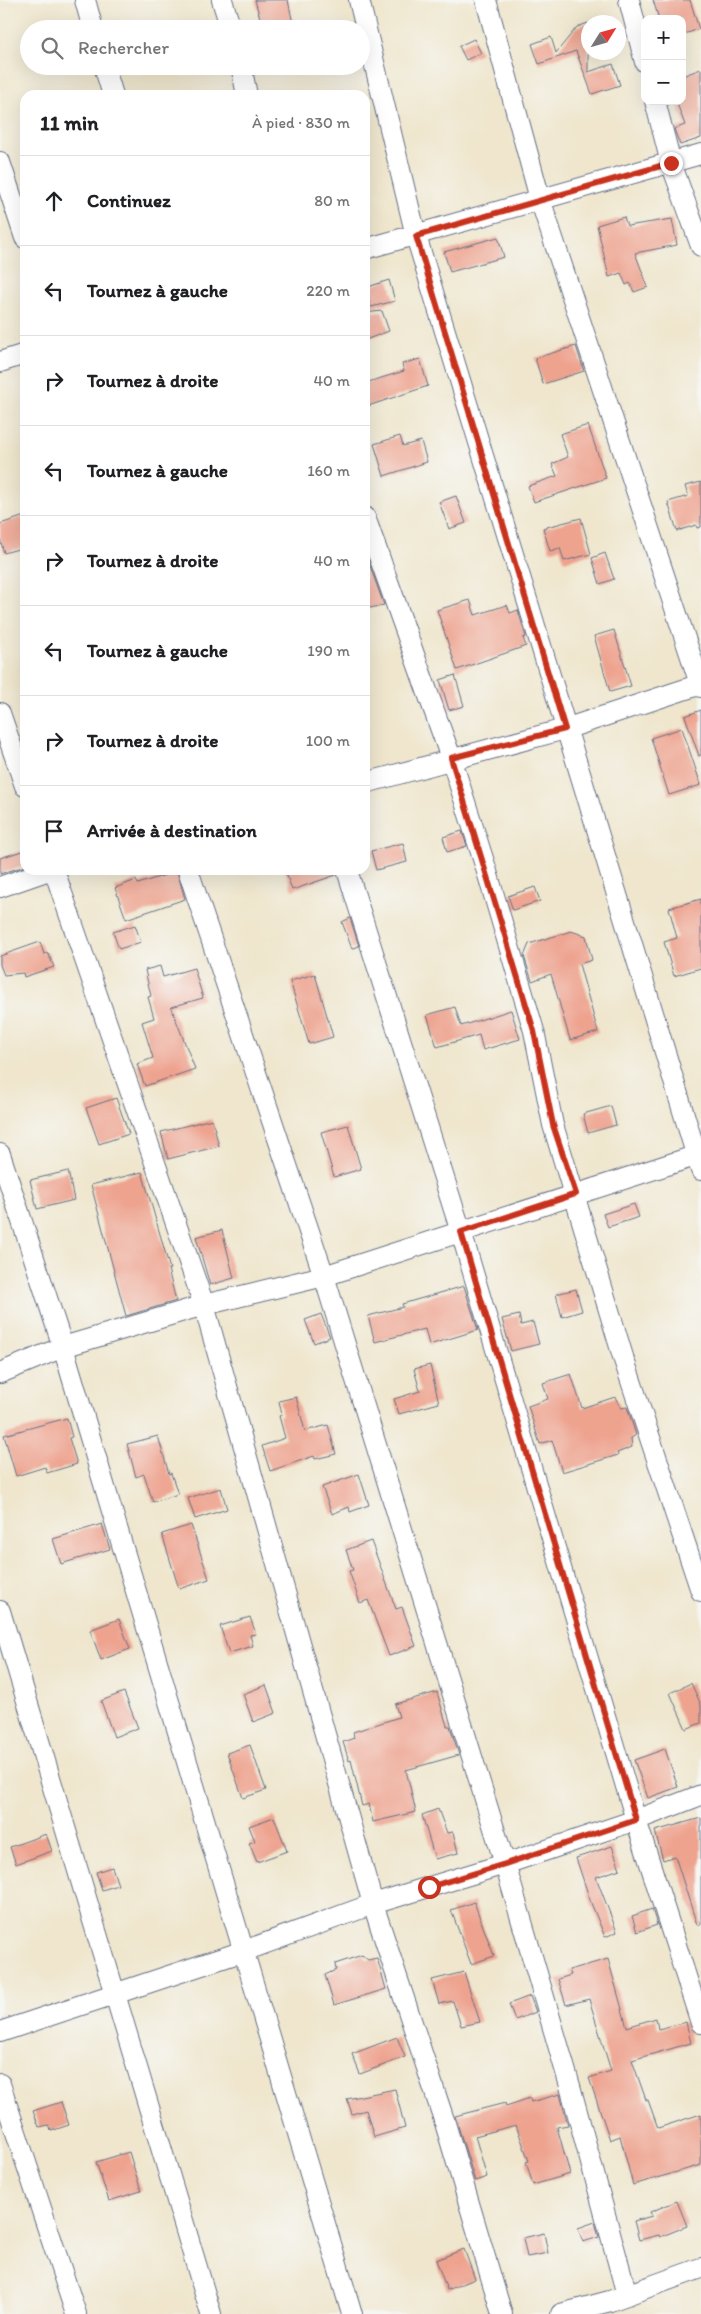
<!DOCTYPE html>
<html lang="fr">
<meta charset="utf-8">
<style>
:root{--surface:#fff;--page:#f2f2f2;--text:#202124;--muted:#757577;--line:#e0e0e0}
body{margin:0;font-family:Itim,sans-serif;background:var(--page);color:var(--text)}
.controls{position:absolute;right:15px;top:15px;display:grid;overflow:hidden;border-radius:10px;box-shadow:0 5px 20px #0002}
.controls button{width:45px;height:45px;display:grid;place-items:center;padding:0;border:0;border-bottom:1px solid var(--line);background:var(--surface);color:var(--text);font:25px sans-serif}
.compass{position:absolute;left:581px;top:15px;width:45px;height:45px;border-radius:50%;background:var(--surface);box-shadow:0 5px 20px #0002;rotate:53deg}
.stop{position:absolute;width:15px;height:15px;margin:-11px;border:4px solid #c8321e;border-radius:50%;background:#fff}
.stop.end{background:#c8321e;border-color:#fff;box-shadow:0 1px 5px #0008}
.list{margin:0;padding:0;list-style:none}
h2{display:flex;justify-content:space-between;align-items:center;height:65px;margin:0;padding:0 20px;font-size:21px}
h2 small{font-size:16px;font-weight:400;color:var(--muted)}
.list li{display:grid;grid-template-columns:32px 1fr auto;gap:15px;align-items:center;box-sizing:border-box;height:90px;padding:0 20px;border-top:1px solid var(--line)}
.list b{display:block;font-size:19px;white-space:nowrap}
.list em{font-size:16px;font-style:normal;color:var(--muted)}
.icon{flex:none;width:28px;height:28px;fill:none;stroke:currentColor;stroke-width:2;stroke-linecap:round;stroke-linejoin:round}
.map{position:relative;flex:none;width:701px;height:2314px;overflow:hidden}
.search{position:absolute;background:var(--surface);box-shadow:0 5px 20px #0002;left:20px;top:20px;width:350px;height:55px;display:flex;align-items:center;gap:12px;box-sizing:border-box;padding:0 18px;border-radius:28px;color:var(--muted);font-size:19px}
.panel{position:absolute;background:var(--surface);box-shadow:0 5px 20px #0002;left:20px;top:90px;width:350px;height:785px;border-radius:15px}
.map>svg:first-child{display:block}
</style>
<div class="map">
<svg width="701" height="2314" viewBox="0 0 701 2314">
<rect width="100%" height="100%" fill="#f6f6f2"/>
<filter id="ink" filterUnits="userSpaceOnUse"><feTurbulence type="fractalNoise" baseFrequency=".02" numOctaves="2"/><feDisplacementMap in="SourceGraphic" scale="10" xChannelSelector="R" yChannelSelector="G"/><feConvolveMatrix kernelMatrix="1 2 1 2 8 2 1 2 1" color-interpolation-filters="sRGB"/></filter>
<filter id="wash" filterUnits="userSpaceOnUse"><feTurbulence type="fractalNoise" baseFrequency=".0096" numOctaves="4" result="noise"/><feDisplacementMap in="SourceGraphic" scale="20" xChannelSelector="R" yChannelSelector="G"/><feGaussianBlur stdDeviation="1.12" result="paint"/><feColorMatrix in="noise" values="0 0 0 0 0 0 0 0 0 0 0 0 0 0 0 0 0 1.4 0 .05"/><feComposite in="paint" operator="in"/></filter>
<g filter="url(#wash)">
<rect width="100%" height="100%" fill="#efe6cd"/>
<g id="blocks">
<path fill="#eea38f" d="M255,0h33l6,29h-27l-1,-5 -5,-2z
M653,0h37l9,29 -17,6v-16h-23z
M588,23v49l25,-8 7,21 -28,9 -16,-43 -37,13 -7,-20 19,-7 5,16 21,-26z
M474,39l7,14 -15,7 -7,-14z
M701,69v69l-21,7 -6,-16 11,-4 -9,-24h6v-25z
M624,217l3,9 45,-7 5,26 -42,8 13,34 -14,5 -4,-9 -4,2 -5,-12 -12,4 -12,-52z
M498,237l6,20 -54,15 -6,-20z
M389,280l6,21 -24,6 -6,-19z
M382,311l7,20 -24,9v-27z
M576,346l8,25 -41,13 -8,-26z
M420,359l8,27 -63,21v-24l39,-12 -2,-7z
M588,425l18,53 -72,24 -6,-16 29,-10 -5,-12 16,-7 -8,-23z
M400,436l3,10 18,-5 6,21 -43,14 -10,-32z
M701,482v45l-4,1 -1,-3 -19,6 -9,-29 20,-6 -3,-10z
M456,496l10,27 -17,6 -10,-27z
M25,516v31l-21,6 -4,-14v-15z
M581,518l10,36 -27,7 -4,-13 -10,3 -7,-23z
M365,552l19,53 -19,4z
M605,553l9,26 -14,5 -8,-26z
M470,600l5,15 32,-10 3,8 8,-3 8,27 -3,1 3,8 -69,24 -20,-60z
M614,630l17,56 -21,6 -16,-56z
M455,675l9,31 -15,4 -9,-30z
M701,710v45l-2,1 -14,-40z
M682,728l19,57 -32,10 -18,-57z
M462,831l5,15 -20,6 -4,-15z
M403,843l4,19 -31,8 -5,-19z
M25,850v16l-25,8v-16z
M285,870h50l1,5 -44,15z
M177,871l8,28 -59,20 -11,-31 21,-8 2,4z
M535,887l5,14 -27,9 -5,-14z
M701,899v69l-27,8 -10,-34 13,-4 -8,-30z
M350,918l9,28 -7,3 -10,-27z
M135,925l6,17 -22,7 -6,-17z
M571,931l15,5 6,24 -13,4 19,68 -28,8 -19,-66 -19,7 -8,-25 5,-12z
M40,942l4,12 4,-1 6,14 -30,10 -1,-4 -19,2 -4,-10v-9z
M160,966l3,11 31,-9 9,30 -32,9 24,62 -50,17 -8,-22 16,-6 -11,-36 12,-4 -6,-21 3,-1 -6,-26z
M315,974l18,63 -24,7 -19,-63z
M455,1007l6,19 50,-16 9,29 -37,11 -4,-15 -42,12 -10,-32z
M116,1098l13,36 -30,10 -13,-36z
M611,1106l5,19 -28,8 -5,-19z
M212,1119l7,27 -51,13 -7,-27z
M348,1125l13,44 -27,8 -13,-45z
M68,1171l6,29 -37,9 -7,-29z
M142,1172l28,97h-2l8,32 -50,15 -35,-131z
M634,1204l5,13 -31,10 -5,-13z
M222,1230l12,48 -24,7 -14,-48z
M464,1286l14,44 -49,15 -4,-16 -50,13 -7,-26 35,-9 -1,-3z
M576,1289l6,22 -20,6 -6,-23z
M321,1314l9,23 -16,6 -9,-23z
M519,1315l2,10 12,-3 6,22 -28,7 -9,-32z
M430,1365l9,38 -40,11 -5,-15 26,-8 -6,-22z
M571,1374l11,34 33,-11 6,11 6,-1 9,28 -5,3 1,9 -15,6 1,2 -56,17 -10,-32 -12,4 -12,-38 20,-7 -5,-16z
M296,1397l9,34 23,-6 8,29 -21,5 -1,-3 -44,15 -8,-25 23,-8 -6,-22 3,-1 -3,-14z
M67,1418l5,19 -3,1 8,26 -30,9 -2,-6 -29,9 -12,-41z
M158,1436l11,38 2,-1 7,21 -25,8 -9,-28 -8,3 -9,-33z
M359,1474l10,31 -19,7 -1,-5 -17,7 -10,-27z
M221,1488l6,21 -32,10 -7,-21z
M102,1524l8,25 -49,15 -8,-25z
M191,1525l18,54 -30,10 -17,-55z
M371,1541l25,68 6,-2 14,39 -27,10 -21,-56 -8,3 -11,-32 4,-1 -7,-20z
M250,1617l6,17 -6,1 3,11 -24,7 -9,-27z
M119,1619l11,30 -29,11 -11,-30z
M691,1683l10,22v18l-15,6 -16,-36z
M266,1685l10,28 -23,9 -10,-28z
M124,1692l14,36 -24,9 -13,-36z
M437,1692l10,34h3l9,29 -53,15 10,42 -43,10 -4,-18 -7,2 -11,-46 -2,1 -6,-19 11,-4 -1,-6 46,-15 -4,-13z
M250,1745l16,45 -23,8 -16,-45z
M665,1749l13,38 -30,11 -14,-38z
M438,1809l9,24 6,-1 5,21 -23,6 -13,-44z
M274,1817l13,34 -30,11 -8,-19 6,-2 -6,-15z
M701,1818v107h-4l-22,-69 -12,4 -8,-29z
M46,1834l6,17 -36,13 -6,-17z
M612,1846l8,23 -24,8 21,55 -12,5 -14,-34 -15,-45z
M112,1867l6,18 -16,5 -6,-18z
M474,1902l20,54 -23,8 -20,-54z
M652,1909l5,16 -20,7 -5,-16z
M362,1955l6,5 9,-2 9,31 -52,16 -9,-30 11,-5 -1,-6z
M608,1959l19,68 29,-9 2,11 28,-7 5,21 -59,17 14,40h2l10,28 43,-14v51l-68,20 -13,-49 -10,4 -21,-62 22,-7 -22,-72 -23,6 -8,-26 13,-4 -2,-5z
M464,1972l16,50 -19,4 -8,-25 -14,3 -7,-24z
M530,1996l6,16 -21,8 -6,-16z
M397,2037l8,20 -45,17 -8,-20z
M395,2089l10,39 -31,9 -8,-27 -14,4 -5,-15z
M560,2094l8,31 -11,2 13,47 -37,11 -7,-23 3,-1 -13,-36 -41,11 12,41 -12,4 -20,-65 50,-13 1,3 24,-8 1,4z
M61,2102l8,23 -18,6 -2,-6 -10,2 -6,-16z
M129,2152l12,39 -32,10 -13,-39z
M677,2201l10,25 -27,11 -1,-2 -20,5 -5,-19 18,-5 -2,-4z
M595,2222l4,15 -16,5 -5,-14z
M544,2233l4,20 -21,4 -4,-19z
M464,2249l11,30 -28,11 -11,-30z"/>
</g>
</g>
<g filter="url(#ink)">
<use href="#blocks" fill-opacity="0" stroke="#656f85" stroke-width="1"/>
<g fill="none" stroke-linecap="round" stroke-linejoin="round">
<g stroke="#656f85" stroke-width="22">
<path id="minor" d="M85,0l8,29
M222,0l9,29
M359,0l57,236 285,934
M486,0l54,199 161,488
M629,0l16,62
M104,66l9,29
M241,66l6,29
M655,101l16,62 30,83
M0,162l25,76
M365,249l336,-95
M0,362l25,-8
M365,517l86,241 34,107 49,166 19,94 71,235 77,231
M0,713l25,73
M365,783l200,-54 136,-45
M54,870l150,435 169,599 72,219 57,191
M188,870l136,406 181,588 65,222 57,209
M347,870l114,362 175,588 65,203
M0,887l49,-17
M0,1154l63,193 289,967
M0,1373l63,-26 141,-42 120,-29 377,-122
M0,1611l211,703
M0,2032l244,-81 129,-47 132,-40 131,-44 65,-25
M0,2084l76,230
M561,2314l49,-13 91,-33"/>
</g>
<use href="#minor" stroke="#fff" stroke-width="20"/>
</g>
</g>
<g fill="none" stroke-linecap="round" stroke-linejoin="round" filter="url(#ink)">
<path stroke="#c8321e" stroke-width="6" d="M429,1887l76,-23 131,-44 -175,-588 115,-38 -23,-69 -19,-94 -83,-273 114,-29 -149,-493 255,-73"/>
</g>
</svg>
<div class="controls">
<button>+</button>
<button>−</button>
</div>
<svg class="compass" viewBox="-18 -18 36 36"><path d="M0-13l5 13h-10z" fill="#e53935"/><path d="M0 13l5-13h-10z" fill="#757577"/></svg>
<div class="stop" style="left:429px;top:1887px"></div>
<div class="stop end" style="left:671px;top:163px"></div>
<div class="search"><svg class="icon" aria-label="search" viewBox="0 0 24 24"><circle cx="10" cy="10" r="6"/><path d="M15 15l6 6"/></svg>Rechercher</div>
<section class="panel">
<h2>11 min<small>À pied · 830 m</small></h2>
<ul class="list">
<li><svg class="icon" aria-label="ahead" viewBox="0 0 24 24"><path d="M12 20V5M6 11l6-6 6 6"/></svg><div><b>Continuez</b></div><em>80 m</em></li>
<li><svg class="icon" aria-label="left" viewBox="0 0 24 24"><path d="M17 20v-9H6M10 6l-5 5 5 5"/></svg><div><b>Tournez à gauche</b></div><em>220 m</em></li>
<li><svg class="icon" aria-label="right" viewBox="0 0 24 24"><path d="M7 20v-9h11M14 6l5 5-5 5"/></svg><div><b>Tournez à droite</b></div><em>40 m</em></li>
<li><svg class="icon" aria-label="left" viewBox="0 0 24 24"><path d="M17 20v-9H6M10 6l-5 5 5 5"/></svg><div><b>Tournez à gauche</b></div><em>160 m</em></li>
<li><svg class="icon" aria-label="right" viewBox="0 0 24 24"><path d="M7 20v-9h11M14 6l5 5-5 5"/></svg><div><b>Tournez à droite</b></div><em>40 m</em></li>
<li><svg class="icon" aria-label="left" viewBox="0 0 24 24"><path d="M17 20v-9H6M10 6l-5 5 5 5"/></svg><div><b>Tournez à gauche</b></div><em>190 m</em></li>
<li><svg class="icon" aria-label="right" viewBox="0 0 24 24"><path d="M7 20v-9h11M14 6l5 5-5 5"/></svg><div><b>Tournez à droite</b></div><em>100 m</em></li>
<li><svg class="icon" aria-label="arrive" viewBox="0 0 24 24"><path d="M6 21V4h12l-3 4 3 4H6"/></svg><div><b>Arrivée à destination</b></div></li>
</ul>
</section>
</div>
